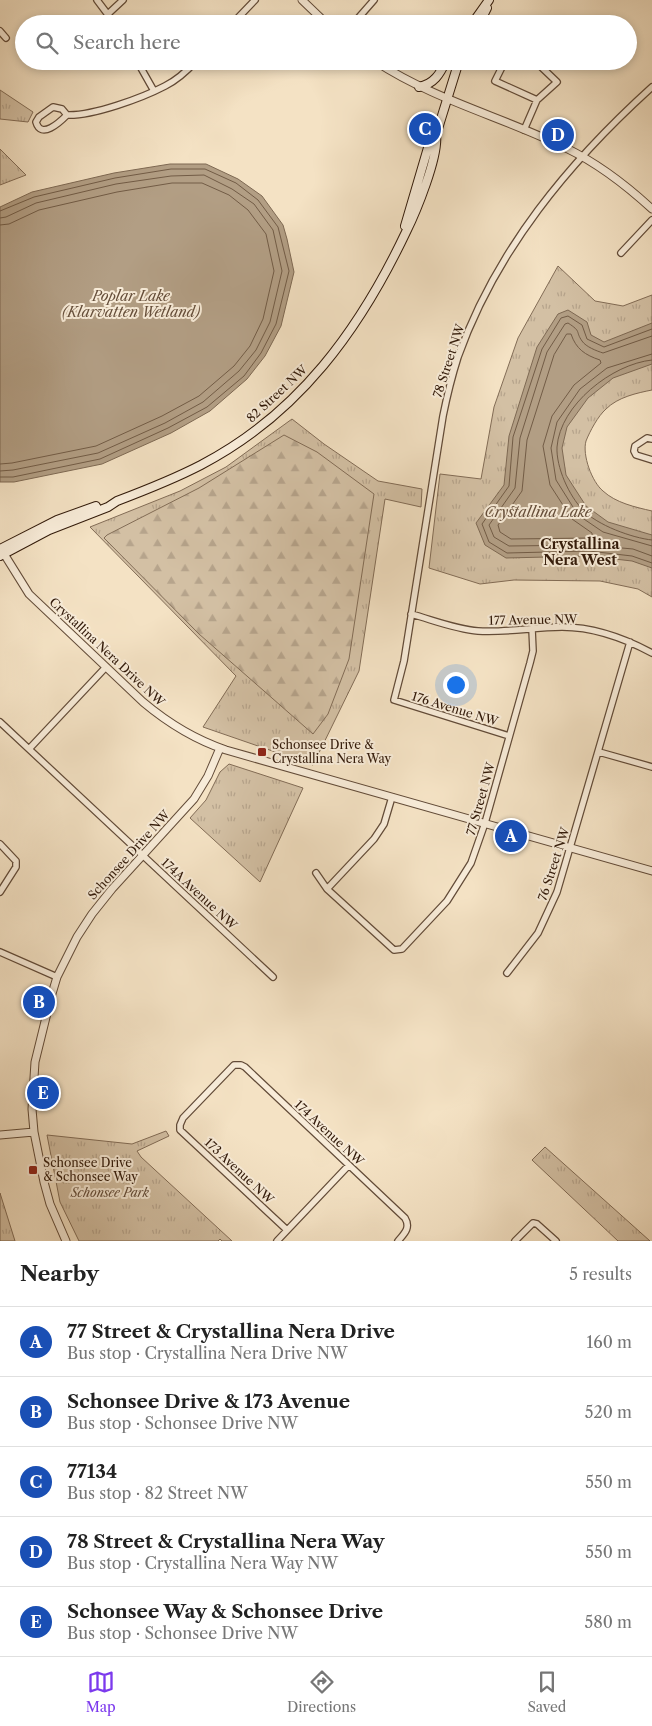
<!DOCTYPE html>
<meta charset="utf-8">
<style>
:root{--surface:#fff;--page:#f2f2f2;--text:#222;--muted:#767676;--line:#e0e0e0;--accent:#7c3aed}
body{margin:0;font-family:"Libre Caslon Text",serif;background:var(--page);color:var(--text)}
.you{position:absolute;left:455px;top:684px;width:18px;height:18px;margin:-12px;border:4px solid #fff;border-radius:50%;background:#1a73e8;box-shadow:0 0 0 8px #1a73e833}
.badge{display:grid;place-items:center;width:32px;height:32px;border-radius:50%;background:var(--accent);color:#fff;font-size:16px;font-weight:700}
.pin{position:absolute;translate:-50% -50%;border:2px solid #fff;box-shadow:0 1px 5px #0006}
.list{margin:0;padding:0;list-style:none}
h2{display:flex;justify-content:space-between;align-items:center;height:65px;margin:0;padding:0 20px;font-size:21px}
h2 small{font-size:16px;font-weight:400;color:var(--muted)}
.list li{display:grid;grid-template-columns:32px 1fr auto;gap:15px;align-items:center;box-sizing:border-box;height:70px;padding:0 20px;border-top:1px solid var(--line)}
.list b{display:block;font-size:19px;white-space:nowrap}
.list p{margin:0;font-size:16px;white-space:nowrap;color:var(--muted)}
.list em{font-size:16px;font-style:normal;color:var(--muted)}
.icon{flex:none;width:28px;height:28px;fill:none;stroke:currentColor;stroke-width:2;stroke-linecap:round;stroke-linejoin:round}
.map{position:relative;flex:none;width:652px;height:1241px;overflow:hidden}
.search{position:absolute;background:var(--surface);box-shadow:0 2px 8px #0003;left:15px;right:15px;top:15px;height:55px;display:flex;align-items:center;gap:12px;box-sizing:border-box;padding:0 18px;border-radius:28px;color:var(--muted);font-size:19px}
.sheet{height:415px;background:var(--surface)}
nav{display:flex;justify-content:space-around;align-items:center;box-sizing:border-box;height:70px;border-top:1px solid var(--line);background:var(--surface);font-size:14px;color:var(--muted)}
nav a{display:grid;justify-items:center;gap:2px}
nav .on{color:var(--accent)}
.map>svg:first-child{display:block}
</style>
<div class="map">
<svg width="652" height="1241" viewBox="0 0 652 1241">
<defs>
<pattern id="grass-tufts" width="24" height="20" patternUnits="userSpaceOnUse" patternTransform="scale(1.25)"><rect width="24" height="20" fill="#d3c0a4"/><path d="M3 7l-1-3M5 7V3M7 7l1-3M15 17l-1-3M17 17v-4M19 17l1-3" fill="none" stroke="#b6a48c"/></pattern>
<pattern id="forest-firs" width="22" height="20" patternUnits="userSpaceOnUse" patternTransform="scale(1.25)"><rect width="22" height="20" fill="#d3c0a4"/><path d="M5 1l3.5 6h-7zM16 11l3.5 6h-7z" fill="#b6a48c"/></pattern>
</defs>
<rect width="100%" height="100%" fill="#f4e2c4"/>
<filter id="stains"><feTurbulence type="fractalNoise" baseFrequency=".004" numOctaves="4"/><feColorMatrix values="0 0 0 0 .2 0 0 0 0 .09 0 0 0 0 .02 0 0 0 .5 -.17"/></filter>
<radialGradient id="worn" r=".72"><stop offset=".6" stop-color="#630" stop-opacity="0"/><stop offset="1" stop-color="#630" stop-opacity=".3"/></radialGradient>
<path fill="url(#grass-tufts)" stroke="#826c56" d="M0,90l33,22 -5,10 -28,-3z
M0,149l26,26 -26,10z
M558,266l37,35 28,5 29,-11v95c-15,3 -34,7 -46,19 -8,7 -16,22 -20,32 -4,14 6,41 17,50 13,12 32,16 49,20v86l-14,-8 -38,-8 -86,-1 -34,4 -51,-16 11,-94 41,5 13,-72 24,-69z
M292,419l32,25 54,37 44,8 -1,18 -36,-8 -26,172 -46,94 -110,-38 33,-51 -146,-149 90,-36 46,-24z
M229,764l74,24 -43,94 -70,-64 16,-18 14,-28z
M166,1131l3,5 -32,15 4,6 91,84h-10l-2,-2 -2,2h-139l-19,-39 -13,-67 85,9z
M545,1147l105,94h-32l-86,-81z
M0,1193l15,48h-15z"/>
<path fill="url(#forest-firs)" stroke="#826c56" d="M284,435l33,17 57,42 -25,165 -21,55 -15,20 -114,-100 -95,-96 3,-3 92,-47z"/>
<path fill="#b29e84" stroke="#7e6953" d="M170,164h36l32,15 24,17 21,29 4,14 7,33 -13,54 -16,30 -18,23 -37,32 -39,22 -69,31 -88,18h-14v-275l32,-15 82,-19z
M568,310l19,12 4,13 13,7 48,-19v41l-39,14 -25,20 -21,29 -5,21 4,27 20,31 22,16 44,13v33l-20,-7 -44,-5 -82,2 -21,-13 -9,-22 28,-38 5,-49 28,-89 21,-33z"/>
<g fill="none" stroke-linecap="round" stroke-linejoin="round">
<path stroke="#725c46" stroke-width="1" d="M0,211l34,-14 81,-19 56,-9h34l31,14 22,17 20,27 11,44 -13,53 -15,29 -17,23 -37,31 -39,21 -68,31 -87,18h-13
M0,218l6,-1 30,-14 80,-19 55,-8 33,-1 28,14 22,15 19,26 9,41 -12,51 -14,28 -17,21 -36,31 -38,21 -67,30 -85,17 -13,1
M0,225l9,-1 30,-14 78,-18 55,-9h30l27,12 19,15 18,24 8,37 -11,48 -13,27 -16,20 -35,30 -37,20 -66,30 -84,17 -12,1
M652,329l-48,18 -17,-8 -5,-14 -14,-9 -7,2 -19,31 -29,88 -4,49 -27,38 7,18 18,11 82,-2 43,5 20,7
M567,334h4c5,15 14,21 29,26l1,3 -27,22 -22,31 -9,30 7,39 22,34 20,14v3l-2,2 -79,1 -11,-7 -2,-7 24,-34 5,-51 27,-85z
M652,336l-49,17c-6,-2 -17,-6 -21,-12 -7,-10 0,-9 -14,-18l-3,1 -18,28 -27,86 -5,50 -26,37 5,12 15,9 80,-1 44,4 19,7
M652,354l-45,14 -27,21 -23,33 -6,26 5,32 22,35 25,17 49,14
M652,360c-40,4 -92,45 -95,87 -1,20 12,49 26,63 14,15 49,28 69,30"/>
<g stroke="#624b38" stroke-width="8">
<path id="minor" d="M97,0l18,24
M109,13l14,-13
M232,24l23,-24
M353,24l21,-24
M0,31l6,7
M137,61l17,30
M505,61l-10,20 42,19
M67,115c-7,7 -26,25 -31,7l3,-5 14,-10 9,2 5,6c26,1 75,-17 98,-29 12,-6 22,-15 31,-25
M524,130l13,-30 20,-18 -22,-21
M621,253l31,-33
M652,439l-5,-1 -12,8 -1,5 2,4 16,5
M411,614c22,6 44,15 67,17 28,2 56,-4 84,-4 32,0 62,11 90,26
M0,722l273,255
M509,736l-115,-36 10,-39 39,-245c4,-20 9,-40 15,-59 38,-107 111,-195 194,-270
M29,749l77,-82
M599,752l53,15
M0,844l16,17v6l-16,25
M316,873l11,16 67,61 8,-1 45,-48 24,-38 14,-40 45,-160 3,-12 -1,-22
M327,889l47,-50 10,-15 8,-27
M0,952l57,25
M507,973l31,-40 19,-41 73,-250
M287,1230l-107,-100v-5l3,-7 51,-53h7l4,2 160,151c6,10 -1,16 -7,23
M277,1241l72,-76
M515,1241l18,-18 4,1 19,17"/>
</g>
<g stroke="#624b38" stroke-width="9">
<path id="tertiary" d="M302,0l25,24
M375,61c59,39 128,56 191,87 31,15 60,37 86,61
M1,549l28,45 114,108c25,21 53,38 83,48l426,121
M0,1135l34,-3
M66,1241l-16,-37 -6,-22 -10,-50 -2,-23 3,-47 16,-65 6,-20 20,-40 15,-23 20,-25 82,-90 14,-23 12,-28"/>
</g>
<g stroke="#311909" stroke-width="10">
<path id="secondary" d="M472,24l17,-24
M479,24l8,-16
M419,87c15,-3 21,-13 27,-26
M405,226l25,-85 6,-6
M0,549l57,-29 39,-14
M0,556l49,-26 59,-23 9,-6c29,-11 57,-22 84,-36 98,-51 159,-136 205,-233 10,-20 33,-76 30,-97l23,-74"/>
</g>
<use href="#minor" stroke="#f8ecd9" stroke-width="5.5"/>
<use href="#tertiary" stroke="#f8ecd9" stroke-width="7"/>
<use href="#secondary" stroke="#f8ecd9" stroke-width="8"/>
</g>
<g fill="#8f2418" stroke="#f8ecd9" stroke-width="2">
<rect x="257" y="747" width="10" height="10" rx="2.5"/>
<rect x="28" y="1165" width="10" height="10" rx="2.5"/>
</g>
<g text-anchor="middle" stroke-width="4" stroke-linejoin="round" paint-order="stroke">
<g font-size="12" fill="#311909" stroke="#f8ecd9">
<text transform="translate(449 361) rotate(-72)" y="4">78 Street NW</text>
<text transform="translate(277 394) rotate(-43)" y="4">82 Street NW</text>
<text transform="translate(533 620) rotate(-1)" y="4">177 Avenue NW</text>
<text transform="translate(107 652) rotate(43)" y="4">Crystallina Nera Drive NW</text>
<text transform="translate(455 709) rotate(17)" y="4">176 Avenue NW</text>
<text transform="translate(481 799) rotate(-74)" y="4">77 Street NW</text>
<text transform="translate(129 855) rotate(-48)" y="4">Schonsee Drive NW</text>
<text transform="translate(554 864) rotate(-72)" y="4">76 Street NW</text>
<text transform="translate(199 894) rotate(43)" y="4">174A Avenue NW</text>
<text transform="translate(329 1133) rotate(43)" y="4">174 Avenue NW</text>
<text transform="translate(239 1171) rotate(43)" y="4">173 Avenue NW</text>
</g>
<g font-size="12" fill="#311909" stroke="#f8ecd9" text-anchor="start">
<text x="272" y="749">Schonsee Drive &amp;<tspan x="272" dy="14">Crystallina Nera Way</tspan></text>
<text x="43" y="1167">Schonsee Drive<tspan x="43" dy="14">&amp; Schonsee Way</tspan></text>
</g>
<g font-size="12" font-style="italic" fill="#624b38" stroke="#f8ecd9">
<text x="110" y="1197">Schonsee Park</text>
</g>
<g font-size="14" font-style="italic" fill="#654e3a" stroke="#f8ecd9">
<text x="131" y="301">Poplar Lake<tspan x="131" dy="16">(Klarvatten Wetland)</tspan></text>
<text x="538" y="517">Crystallina Lake</text>
</g>
<g font-size="14" font-weight="bold" fill="#311909" stroke="#f8ecd9">
<text x="580" y="549">Crystallina<tspan x="580" dy="16">Nera West</tspan></text>
</g>
</g>
<rect width="100%" height="100%" filter="url(#stains)"/>
<rect width="100%" height="100%" fill="url(#worn)"/>
</svg>
<div class="you"></div>
<div class="pin badge" style="left:511px;top:836px;background:#1a4fb4">A</div>
<div class="pin badge" style="left:39px;top:1002px;background:#1a4fb4">B</div>
<div class="pin badge" style="left:425px;top:129px;background:#1a4fb4">C</div>
<div class="pin badge" style="left:558px;top:135px;background:#1a4fb4">D</div>
<div class="pin badge" style="left:43px;top:1093px;background:#1a4fb4">E</div>
<div class="search"><svg class="icon" aria-label="search" viewBox="0 0 24 24"><circle cx="10" cy="10" r="6"/><path d="M15 15l6 6"/></svg>Search here</div>
</div>
<section class="sheet">
<h2>Nearby<small>5 results</small></h2>
<ul class="list">
<li><span class="badge" style="background:#1a4fb4">A</span><div><b>77 Street &amp; Crystallina Nera Drive</b><p>Bus stop · Crystallina Nera Drive NW</p></div><em>160 m</em></li>
<li><span class="badge" style="background:#1a4fb4">B</span><div><b>Schonsee Drive &amp; 173 Avenue</b><p>Bus stop · Schonsee Drive NW</p></div><em>520 m</em></li>
<li><span class="badge" style="background:#1a4fb4">C</span><div><b>77134</b><p>Bus stop · 82 Street NW</p></div><em>550 m</em></li>
<li><span class="badge" style="background:#1a4fb4">D</span><div><b>78 Street &amp; Crystallina Nera Way</b><p>Bus stop · Crystallina Nera Way NW</p></div><em>550 m</em></li>
<li><span class="badge" style="background:#1a4fb4">E</span><div><b>Schonsee Way &amp; Schonsee Drive</b><p>Bus stop · Schonsee Drive NW</p></div><em>580 m</em></li>
</ul>
</section>
<nav>
<a class="on"><svg class="icon" aria-label="map" viewBox="0 0 24 24"><path d="M3 6l6-2 6 2 6-2v14l-6 2-6-2-6 2zM9 4v14M15 6v14"/></svg>Map</a>
<a><svg class="icon" aria-label="directions" viewBox="0 0 24 24"><path d="M12 3l9 9-9 9-9-9zM9 14v-3h6M13 9l2 2-2 2"/></svg>Directions</a>
<a><svg class="icon" aria-label="saved" viewBox="0 0 24 24"><path d="M7 4h10v16l-5-4-5 4z"/></svg>Saved</a>
</nav>
